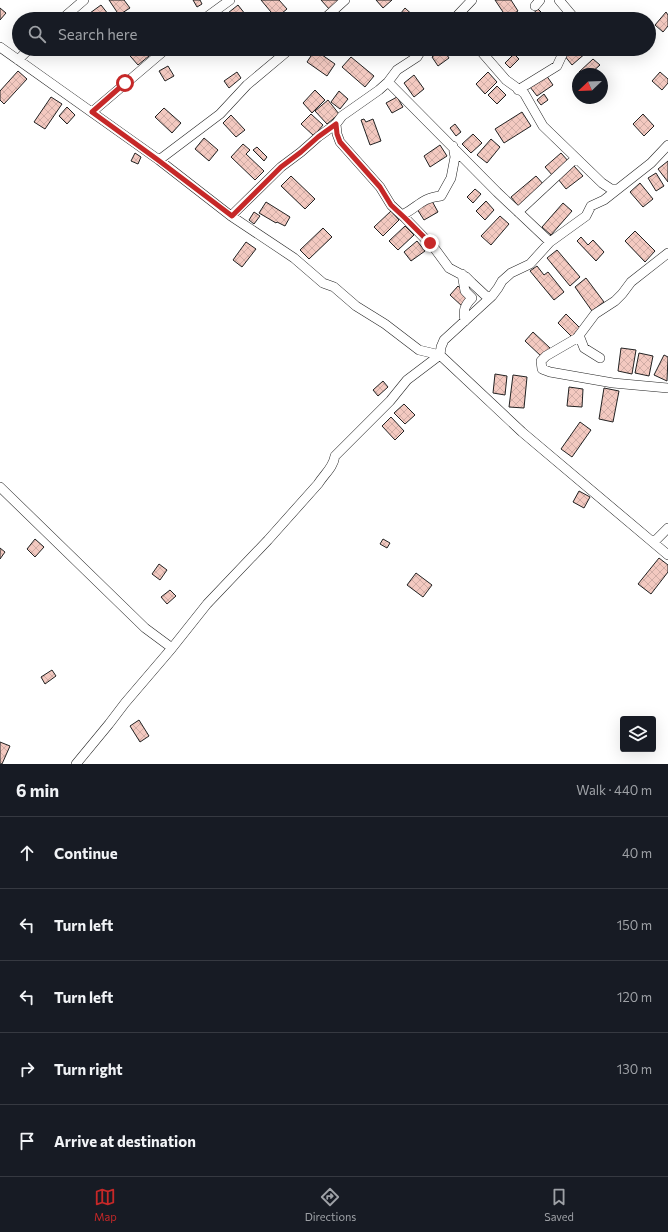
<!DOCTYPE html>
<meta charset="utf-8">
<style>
:root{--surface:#171b24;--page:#242831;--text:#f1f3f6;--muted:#9ea1a6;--line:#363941;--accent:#c62828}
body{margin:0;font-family:Commissioner,sans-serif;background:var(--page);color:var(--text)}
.controls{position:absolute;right:12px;bottom:12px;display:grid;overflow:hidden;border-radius:4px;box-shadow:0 4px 16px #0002}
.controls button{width:36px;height:36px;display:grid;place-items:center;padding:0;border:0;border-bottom:1px solid var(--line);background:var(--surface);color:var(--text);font:20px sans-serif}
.compass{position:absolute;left:572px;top:68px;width:36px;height:36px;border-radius:50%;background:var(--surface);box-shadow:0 4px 16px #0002;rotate:247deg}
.stop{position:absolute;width:12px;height:12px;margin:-9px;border:3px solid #c62828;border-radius:50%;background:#fff}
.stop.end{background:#c62828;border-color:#fff;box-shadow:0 1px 4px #0008}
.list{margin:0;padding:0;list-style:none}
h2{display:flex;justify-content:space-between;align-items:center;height:52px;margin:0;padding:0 16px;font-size:17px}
h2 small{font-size:13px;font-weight:400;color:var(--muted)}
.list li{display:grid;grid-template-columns:26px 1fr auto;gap:12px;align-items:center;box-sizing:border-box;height:72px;padding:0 16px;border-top:1px solid var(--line)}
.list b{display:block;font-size:15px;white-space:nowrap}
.list em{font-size:13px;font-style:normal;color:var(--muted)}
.icon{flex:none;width:22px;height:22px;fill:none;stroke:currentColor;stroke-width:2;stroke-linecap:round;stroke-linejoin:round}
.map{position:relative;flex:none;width:668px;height:764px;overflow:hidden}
.search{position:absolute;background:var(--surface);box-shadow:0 4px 16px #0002;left:12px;right:12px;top:12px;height:44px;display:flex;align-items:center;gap:10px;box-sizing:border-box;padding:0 14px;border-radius:22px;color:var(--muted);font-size:15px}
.sheet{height:412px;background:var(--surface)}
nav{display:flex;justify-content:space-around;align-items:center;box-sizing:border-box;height:56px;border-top:1px solid var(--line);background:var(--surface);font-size:11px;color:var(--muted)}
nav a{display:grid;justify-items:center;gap:2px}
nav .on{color:var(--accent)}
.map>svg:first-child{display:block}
</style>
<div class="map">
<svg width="668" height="764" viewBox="0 0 668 764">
<defs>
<pattern id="building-cross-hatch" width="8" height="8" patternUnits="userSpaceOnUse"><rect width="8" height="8" fill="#f3c9c0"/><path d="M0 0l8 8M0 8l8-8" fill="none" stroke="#d0aca5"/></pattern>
</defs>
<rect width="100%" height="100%" fill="#fff"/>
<path fill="url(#building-cross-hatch)" stroke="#222" d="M109,0h15l6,8 -11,7z
M193,0h7l2,4 -5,3z
M261,0h18l8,9 -11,9z
M321,0h17l1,1 -9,9z
M376,0h16l-9,8z
M495,0h16l7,11 -11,7z
M101,5l11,14h-17l-5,-6z
M238,5l11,14h-16l-5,-6z
M0,8l6,5 -6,7z
M405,8l12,11h-21z
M538,9l8,8 -2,2h-17z
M666,12l2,3v11l-5,6 -8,-7z
M124,49h19l6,7 -11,9z
M443,49l6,9 -11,8 -6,-9z
M572,49h12l3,3 -15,13 -8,-10z
M315,50l20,14 -8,12 -20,-14z
M514,54l5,5 -9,9 -5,-5z
M351,57l23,19 -9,11 -23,-20z
M593,59l7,6 -10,9h-9l-2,-2z
M168,66l6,10 -9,5 -6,-10z
M18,71l9,8 -23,25 -4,-4v-9z
M237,72l4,6 -12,10 -5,-7z
M488,72l9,10 -12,12 -9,-10z
M660,72l8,7v4l-6,7 -10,-9z
M414,75l10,14 -10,8 -10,-14z
M546,75l7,10 -16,11 -7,-9z
M497,86l9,9 -9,9 -9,-9z
M315,90l10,10 -13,13 -9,-10z
M339,91l9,8 -8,10 -9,-7z
M544,94l4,6 -7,5 -4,-5z
M51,97l11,7 -17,25 -11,-7z
M397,97l6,10 -11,6 -6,-10z
M328,100l11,14 -12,10 -12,-13z
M67,107l8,8 -8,9 -8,-8z
M164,108l17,15 -9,10 -17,-16z
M522,112l9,14 -27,17 -9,-14z
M311,114l12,11 -9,11 -13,-12z
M643,114l11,12 -10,10 -11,-12z
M231,115l14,15 -9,7 -13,-14z
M364,119l2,3 7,-3 8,22 -11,4 -9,-25z
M455,124l6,8 -5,4 -6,-8z
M473,134l9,9 -11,10 -9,-9z
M204,138l14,12 -9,11 -14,-12z
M491,139l9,8 -13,16 -10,-8z
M243,144l7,6 -4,4 18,17 -9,9 -24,-23z
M440,145l7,11 -17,11 -6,-11z
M257,147l10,10 -3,4 -11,-11z
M135,153l6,4 -3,7 -7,-3z
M561,153l8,9 -16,14 -8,-9z
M668,161v21l-10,-13z
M574,166l9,10 -17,13 -8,-10z
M656,173l8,13 -8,5 -8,-13z
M291,176l24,23 -10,10 -24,-23z
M536,176l9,10 -26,21 -8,-10z
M640,183l13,16 -10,8 -13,-15z
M475,189l6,5 -8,9 -6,-6z
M432,201l6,11 -14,8 -7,-11z
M486,201l8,9 -9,10 -9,-9z
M266,202l24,15 -5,9 -8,-4 -1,1 -17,-10z
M563,203l9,8 -21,24 -9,-8z
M391,211l8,9 -16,16 -9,-9z
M254,212l6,4 -6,8 -5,-4z
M500,216l9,8 -18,21 -10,-9z
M405,226l9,9 -16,15 -9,-9z
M323,228l9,9 -23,22 -9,-9z
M635,231l20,20 -10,11 -20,-21z
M581,237l7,8 5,-5 11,12 -8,9 -19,-20z
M417,241l8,10 -14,10 -7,-9z
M246,242l10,7 -14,18 -9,-7z
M557,250l23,27 -10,9 -23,-28z
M537,266l7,9 4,-3 16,20 -10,8 -24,-29z
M586,278l18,24 -12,9 -17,-24z
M458,286l13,12 -8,9 -13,-12z
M566,314l14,14 -8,9 -14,-14z
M533,332l17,16 -8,9 -17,-16z
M621,348l15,2 -4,24 -14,-3z
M639,353l14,3 -4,20 -14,-3z
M664,355l4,2 -1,24 -13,-6z
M495,374l12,2 -2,19 -12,-2z
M513,375l14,2 -3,31 -15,-1z
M383,381l5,6 -10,9 -5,-6z
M569,387l14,2 -1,18 -15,-1z
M604,388l15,3 -6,31 -14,-3z
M404,404l11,11 -10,9 -11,-11z
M391,417l13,14 -9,9 -13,-14z
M580,422l11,8 -19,27 -11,-8z
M579,491l11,6 -6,11 -11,-6z
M35,539l9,8 -9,10 -8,-8z
M383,539l7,4 -3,5 -7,-4z
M0,548l5,4 -5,7z
M659,558l9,7v7l-17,22 -13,-10z
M159,564l8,6 -7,10 -8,-6z
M416,573l16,12 -9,12 -16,-12z
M170,590l6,6 -9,8 -6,-7z
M52,670l4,6 -11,8 -4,-7z
M139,720l10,16 -9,6 -10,-16z
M0,742l10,4 -8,18 -2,-1z"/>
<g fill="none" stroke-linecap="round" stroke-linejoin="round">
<g stroke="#222" stroke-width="10">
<path id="minor" d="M559,0l16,19
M535,6l5,-6
M62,19l22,-19
M204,19l26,-19
M324,19l21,-19
M454,19l18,-19
M0,47l159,113 72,56 63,42 29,25 11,4 22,19 29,18 34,26 21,5 82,77 146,123
M479,49l27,31 18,13 19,33 59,57 9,6h7
M18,60l11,-11
M388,82l109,110 53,50
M518,90l39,-24 6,-13 3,-4
M92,112l74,-63
M336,124l1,10 3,8 40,45 11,18 14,13 30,31 14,19 17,9 6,6 15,14 5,-1
M159,160l61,-46 27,-29 43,-36
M518,212l58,-54
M402,215c17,-8 18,-17 39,-19l10,-18 4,-21 -2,-11
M231,216l50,-49 20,-15 17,-15 18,-13 6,-8 37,-26 9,-8 9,-12 20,-13 5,-8
M668,253l-37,29 -9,12 -7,7 -20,13 -18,24 -31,18 -5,5 1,8 8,3 63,11 55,5
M462,274l3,17 7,7c-8,8 -9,13 -7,23
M579,335l5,13 16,10
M0,487l145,141 27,20
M654,542l14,-14
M76,764l33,-40 16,-21 47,-55 35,-44 61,-64 50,-56c7,-11 15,-16 17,-28l55,-55 17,-21 33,-25 1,-8 3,-7 48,-44 6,-8 4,-7 9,-8 19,-9 20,-22 36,-26 5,-10 13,-6 47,-37 17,-18"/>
</g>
<use href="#minor" stroke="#fff" stroke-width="9"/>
</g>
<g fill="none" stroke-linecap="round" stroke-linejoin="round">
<path stroke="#c62828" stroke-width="5" d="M125,83l-33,29 66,48 74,56 49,-49 20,-15 17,-15 18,-13 1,10 3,8 40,45 11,18 14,13 25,25"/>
</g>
</svg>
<div class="controls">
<button><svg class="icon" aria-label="layers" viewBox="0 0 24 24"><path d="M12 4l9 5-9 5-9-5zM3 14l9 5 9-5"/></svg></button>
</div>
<svg class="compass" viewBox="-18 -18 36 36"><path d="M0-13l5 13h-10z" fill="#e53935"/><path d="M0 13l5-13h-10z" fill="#9ea1a6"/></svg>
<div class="stop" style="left:125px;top:83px"></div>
<div class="stop end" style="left:430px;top:243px"></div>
<div class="search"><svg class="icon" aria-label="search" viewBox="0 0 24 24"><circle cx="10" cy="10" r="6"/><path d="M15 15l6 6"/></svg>Search here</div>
</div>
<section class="sheet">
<h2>6 min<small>Walk · 440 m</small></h2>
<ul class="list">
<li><svg class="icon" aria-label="ahead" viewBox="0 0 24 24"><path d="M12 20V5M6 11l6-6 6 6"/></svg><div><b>Continue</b></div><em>40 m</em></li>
<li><svg class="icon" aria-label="left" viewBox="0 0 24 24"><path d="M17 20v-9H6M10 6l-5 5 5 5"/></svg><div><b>Turn left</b></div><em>150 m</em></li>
<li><svg class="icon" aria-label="left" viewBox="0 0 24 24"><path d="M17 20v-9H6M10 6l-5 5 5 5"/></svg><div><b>Turn left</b></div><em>120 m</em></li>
<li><svg class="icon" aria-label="right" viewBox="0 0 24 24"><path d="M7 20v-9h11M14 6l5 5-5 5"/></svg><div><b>Turn right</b></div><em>130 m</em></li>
<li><svg class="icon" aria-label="arrive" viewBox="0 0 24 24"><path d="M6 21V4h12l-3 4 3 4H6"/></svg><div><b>Arrive at destination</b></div></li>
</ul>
</section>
<nav>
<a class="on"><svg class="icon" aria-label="map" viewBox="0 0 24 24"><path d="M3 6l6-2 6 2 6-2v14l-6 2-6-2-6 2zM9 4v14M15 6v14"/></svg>Map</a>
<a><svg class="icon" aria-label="directions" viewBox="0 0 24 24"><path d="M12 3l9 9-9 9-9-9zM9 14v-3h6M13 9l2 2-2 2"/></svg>Directions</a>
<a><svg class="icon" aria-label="saved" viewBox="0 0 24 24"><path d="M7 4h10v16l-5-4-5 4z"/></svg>Saved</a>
</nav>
